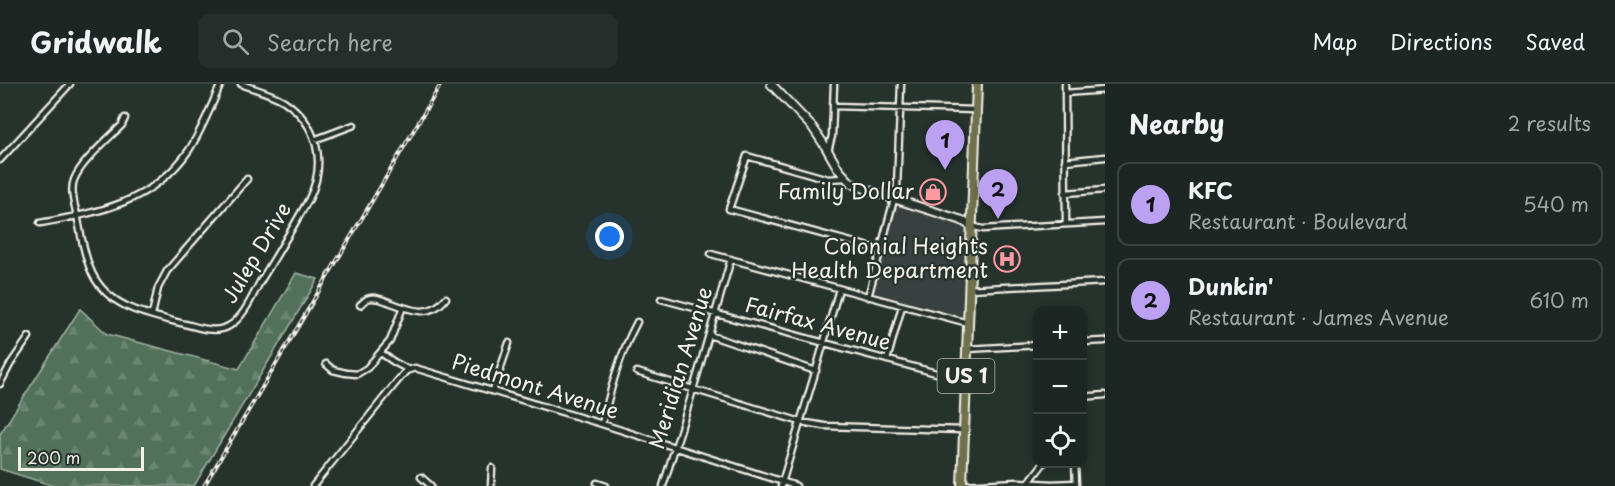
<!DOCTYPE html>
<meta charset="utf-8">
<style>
:root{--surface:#1c2622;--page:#252e2a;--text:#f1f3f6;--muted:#a0a5a5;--line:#3a4340;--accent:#bca0f2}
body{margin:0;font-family:"Playpen Sans",sans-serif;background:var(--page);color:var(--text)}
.controls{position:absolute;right:18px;bottom:18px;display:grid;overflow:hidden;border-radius:12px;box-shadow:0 3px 9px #0003}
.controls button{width:54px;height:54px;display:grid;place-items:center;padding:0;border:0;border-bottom:2px solid var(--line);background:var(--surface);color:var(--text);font:30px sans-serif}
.scale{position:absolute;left:18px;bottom:15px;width:126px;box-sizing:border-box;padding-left:6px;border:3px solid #f4f1e8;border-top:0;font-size:16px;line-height:21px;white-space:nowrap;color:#f4f1e8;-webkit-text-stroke:4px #26332d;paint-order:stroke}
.you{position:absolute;left:610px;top:153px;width:21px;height:21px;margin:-15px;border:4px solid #fff;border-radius:50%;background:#1a73e8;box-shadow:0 0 0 9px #1a73e833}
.badge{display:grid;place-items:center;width:39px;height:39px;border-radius:50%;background:var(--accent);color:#111;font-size:20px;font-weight:700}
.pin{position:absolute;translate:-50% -50px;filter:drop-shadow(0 2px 3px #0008)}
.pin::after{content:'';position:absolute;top:32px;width:21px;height:18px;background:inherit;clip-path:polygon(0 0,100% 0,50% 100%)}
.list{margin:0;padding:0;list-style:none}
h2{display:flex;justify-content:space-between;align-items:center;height:78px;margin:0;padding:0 24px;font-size:26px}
h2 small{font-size:20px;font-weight:400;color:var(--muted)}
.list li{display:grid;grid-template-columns:39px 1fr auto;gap:18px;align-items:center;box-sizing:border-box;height:84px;margin:0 12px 12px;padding:0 12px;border:2px solid var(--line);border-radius:12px}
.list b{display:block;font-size:22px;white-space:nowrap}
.list p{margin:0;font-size:20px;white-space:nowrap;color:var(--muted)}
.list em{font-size:20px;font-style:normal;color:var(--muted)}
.icon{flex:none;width:33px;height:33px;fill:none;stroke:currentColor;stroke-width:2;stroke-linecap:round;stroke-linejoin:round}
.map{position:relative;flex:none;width:1105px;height:402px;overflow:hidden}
header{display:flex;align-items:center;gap:36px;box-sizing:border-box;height:84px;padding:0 30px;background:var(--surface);border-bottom:2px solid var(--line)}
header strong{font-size:28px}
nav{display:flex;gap:33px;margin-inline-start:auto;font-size:21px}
.search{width:420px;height:54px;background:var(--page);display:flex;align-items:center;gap:15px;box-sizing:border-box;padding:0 21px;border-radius:12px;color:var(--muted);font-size:22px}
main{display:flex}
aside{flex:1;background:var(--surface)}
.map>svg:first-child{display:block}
</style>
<header>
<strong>Gridwalk</strong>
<div class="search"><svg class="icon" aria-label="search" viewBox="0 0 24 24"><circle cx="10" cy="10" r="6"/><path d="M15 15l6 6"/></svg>Search here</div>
<nav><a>Map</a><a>Directions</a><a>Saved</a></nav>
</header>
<main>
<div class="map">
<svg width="1105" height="402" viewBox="0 0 1105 402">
<defs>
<pattern id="forest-firs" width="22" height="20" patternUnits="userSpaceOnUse" patternTransform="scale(1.5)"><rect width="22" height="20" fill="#51715a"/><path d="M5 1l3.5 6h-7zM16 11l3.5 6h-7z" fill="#6b8672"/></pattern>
</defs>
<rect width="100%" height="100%" fill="#26332d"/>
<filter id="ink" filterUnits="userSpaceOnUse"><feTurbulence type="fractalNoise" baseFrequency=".0167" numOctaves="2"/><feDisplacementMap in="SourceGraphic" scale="12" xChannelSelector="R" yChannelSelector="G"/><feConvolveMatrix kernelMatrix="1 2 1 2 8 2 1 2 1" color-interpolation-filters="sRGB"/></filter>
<g filter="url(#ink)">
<path fill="#373f3f" d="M897,118l71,26 -5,92 -91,-26z"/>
<path fill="url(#forest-firs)" stroke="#a2b1a1" stroke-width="1.5" d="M296,189l22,6 -124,207h-140l-54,-17v-35l80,-125 27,25 132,35z"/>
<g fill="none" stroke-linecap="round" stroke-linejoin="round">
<g stroke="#f4f1e8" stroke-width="9">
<path id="street" d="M1065,0l1,140
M1065,9l40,-3
M833,22l143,4
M125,34l-3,7c-13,13 -42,38 -48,55 -5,13 3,31 5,45 3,16 6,33 13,48 17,36 58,42 93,51 13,3 30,10 44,2 15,-9 23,-29 31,-44 17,-27 33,-55 49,-83 18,-36 9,-75 -25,-98 -13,-8 -30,-12 -43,-17
M314,56l40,-15
M828,67l4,-15 2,-52
M0,76l70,-76
M1065,77l40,-4
M845,94l-17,1 -81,-23 -18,53 152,41
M1065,109l40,-3
M40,139c58,-10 114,-21 149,-73 13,-20 22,-44 32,-66
M971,142l12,3 122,-7
M711,170l257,69
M969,205l136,-7
M868,213l29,-109 4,-104
M661,215l305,82
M360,221c2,-2 4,-4 7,-6 6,-3 13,0 19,2 22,8 43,19 60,-3
M152,231l6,-27 9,-17 80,-92
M709,251l107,36
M1082,258l23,-1
M967,265l71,-4
M381,269l13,9 15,8
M887,276l15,-54
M326,280l7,6 13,3 11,1 10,-6 23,-27 13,-34
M637,288l164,50 23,4 140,4
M0,300l11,-21 18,-26
M493,307l16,-48
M1082,313l23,-2
M602,340c9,-36 17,-68 35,-102
M1075,380l1,21
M421,393l10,9
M1029,398l14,-18
M597,399l9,3
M962,401l56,-3 34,2 24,-1
M313,402l82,-102 11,-13 9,-3 187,56 194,62
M491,402l1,-18
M663,402l27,-86 41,-141
M781,402l37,-123 21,-74"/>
</g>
<g stroke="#f4f1e8" stroke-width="11">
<path id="secondary" d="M771,0l42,44 12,18 14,24 12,13 25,10 85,27 10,6"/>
</g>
<g stroke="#f4f1e8" stroke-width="12">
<path id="primary" d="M962,402l15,-402"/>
</g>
<use href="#street" stroke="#26332d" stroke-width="4.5"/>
<use href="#secondary" stroke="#26332d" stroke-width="7"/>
<use href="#primary" stroke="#6e714b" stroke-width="8"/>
<g stroke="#f4f1e8" stroke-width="4">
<path id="rail" d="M204,402l237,-402"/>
</g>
<use href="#rail" stroke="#26332d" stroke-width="1.5" stroke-dasharray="4.5" stroke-linecap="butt"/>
</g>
</g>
<defs>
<g id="shop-ring" transform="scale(1.35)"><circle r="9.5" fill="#26332d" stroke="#ff9aa2" stroke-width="1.5"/><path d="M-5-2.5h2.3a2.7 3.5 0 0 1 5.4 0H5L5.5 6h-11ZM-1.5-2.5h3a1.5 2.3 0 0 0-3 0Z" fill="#ff9aa2"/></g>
<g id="hospital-ring" transform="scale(1.35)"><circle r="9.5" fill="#26332d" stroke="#ff9aa2" stroke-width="1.5"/><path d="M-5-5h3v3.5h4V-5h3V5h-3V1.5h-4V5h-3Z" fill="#ff9aa2"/></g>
</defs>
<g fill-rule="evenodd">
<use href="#shop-ring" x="933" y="108"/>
<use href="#hospital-ring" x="1007" y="175"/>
</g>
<g text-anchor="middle" stroke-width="4.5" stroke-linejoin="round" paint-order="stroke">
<rect fill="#26332d" stroke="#b6b8b0" stroke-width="1.5" x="937.5" y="275" width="57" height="34" rx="4.5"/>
<g font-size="20" font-weight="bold" fill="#f4f1e8">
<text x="966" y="299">US 1</text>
</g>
<g font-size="21" fill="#f4f1e8" stroke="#26332d" text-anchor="end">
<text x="914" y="115">Family Dollar</text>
<text x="988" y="170">Colonial Heights<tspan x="988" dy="24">Health Department</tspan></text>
</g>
<g font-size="21" fill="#f4f1e8" stroke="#26332d">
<text transform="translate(257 169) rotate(-59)" y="7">Julep Drive</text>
<text transform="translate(818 240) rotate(15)" y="7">Fairfax Avenue</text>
<text transform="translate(681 284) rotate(-73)" y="7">Meridian Avenue</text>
<text transform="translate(535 303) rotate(17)" y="7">Piedmont Avenue</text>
</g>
</g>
</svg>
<div class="controls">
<button>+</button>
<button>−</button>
<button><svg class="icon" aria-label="locate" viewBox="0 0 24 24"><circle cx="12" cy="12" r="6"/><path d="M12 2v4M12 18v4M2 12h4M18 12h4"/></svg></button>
</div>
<div class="scale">200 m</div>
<div class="you"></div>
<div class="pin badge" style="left:945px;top:86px">1</div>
<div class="pin badge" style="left:998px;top:135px">2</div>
</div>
<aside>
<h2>Nearby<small>2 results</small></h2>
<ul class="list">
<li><span class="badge">1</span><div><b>KFC</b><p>Restaurant · Boulevard</p></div><em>540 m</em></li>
<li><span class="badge">2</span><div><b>Dunkin'</b><p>Restaurant · James Avenue</p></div><em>610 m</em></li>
</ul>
</aside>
</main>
